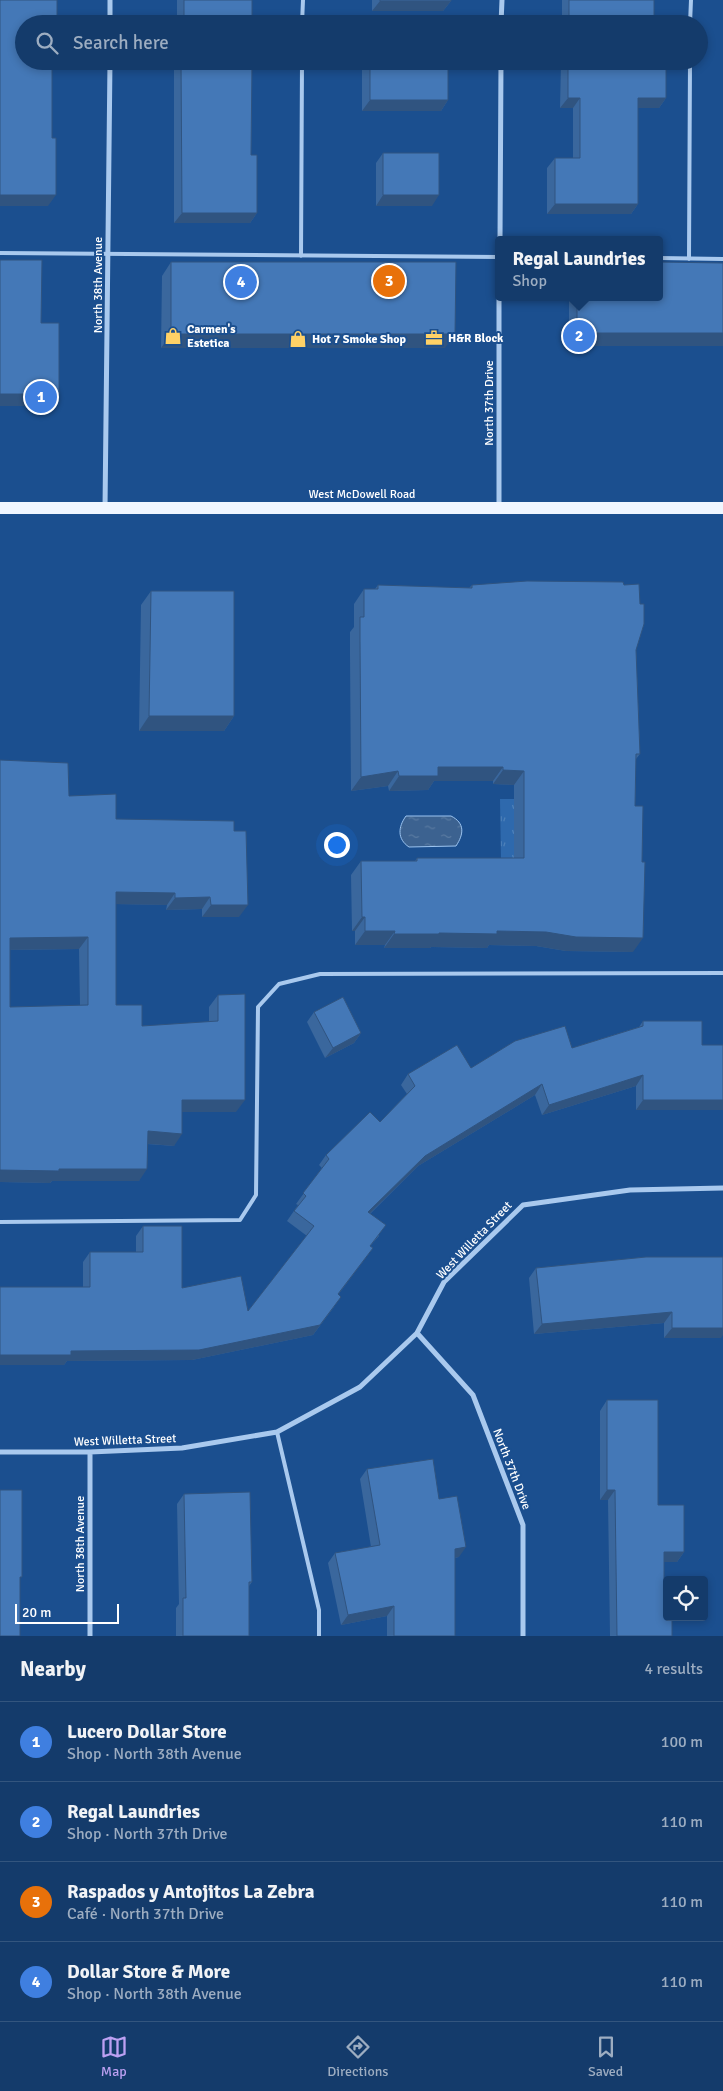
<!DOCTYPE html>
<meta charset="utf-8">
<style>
:root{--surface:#143b6b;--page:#214673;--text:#f1f3f6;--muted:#9dadc1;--line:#33557e;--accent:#bca0f2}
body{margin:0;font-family:Signika,sans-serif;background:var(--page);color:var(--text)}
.controls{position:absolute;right:15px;bottom:15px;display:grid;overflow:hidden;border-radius:5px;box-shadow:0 2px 8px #0003}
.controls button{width:45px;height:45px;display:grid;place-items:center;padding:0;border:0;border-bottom:1px solid var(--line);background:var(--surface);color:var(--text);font:25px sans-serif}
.scale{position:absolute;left:15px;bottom:12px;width:104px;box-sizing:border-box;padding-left:5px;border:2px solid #fff;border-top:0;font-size:14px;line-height:18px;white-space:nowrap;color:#fff;-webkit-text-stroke:4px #1b4f8f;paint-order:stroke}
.you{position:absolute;left:336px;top:844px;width:18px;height:18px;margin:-12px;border:4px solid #fff;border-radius:50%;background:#1a73e8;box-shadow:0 0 0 8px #1a73e833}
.badge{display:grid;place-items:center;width:32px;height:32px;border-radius:50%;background:var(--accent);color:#fff;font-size:16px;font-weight:700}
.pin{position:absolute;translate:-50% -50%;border:2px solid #fff;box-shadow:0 1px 5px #0006}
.popup{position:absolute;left:495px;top:236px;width:168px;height:65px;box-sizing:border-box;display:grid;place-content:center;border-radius:5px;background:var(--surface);filter:drop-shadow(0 1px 4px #0005);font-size:16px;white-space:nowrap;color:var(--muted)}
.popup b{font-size:19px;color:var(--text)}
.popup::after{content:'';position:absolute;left:50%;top:100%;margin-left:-10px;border:10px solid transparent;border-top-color:var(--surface)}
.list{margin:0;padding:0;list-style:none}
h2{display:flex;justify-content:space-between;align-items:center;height:65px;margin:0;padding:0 20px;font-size:21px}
h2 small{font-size:16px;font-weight:400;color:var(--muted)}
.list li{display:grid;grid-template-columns:32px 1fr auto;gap:15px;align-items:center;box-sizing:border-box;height:80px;padding:0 20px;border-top:1px solid var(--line)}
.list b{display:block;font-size:19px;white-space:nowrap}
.list p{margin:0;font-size:16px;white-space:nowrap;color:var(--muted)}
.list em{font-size:16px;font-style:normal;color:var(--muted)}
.icon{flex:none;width:28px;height:28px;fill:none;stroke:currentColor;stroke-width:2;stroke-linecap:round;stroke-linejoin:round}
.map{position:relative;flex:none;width:723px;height:1636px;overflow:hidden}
.search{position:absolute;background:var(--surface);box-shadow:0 2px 8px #0003;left:15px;right:15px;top:15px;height:55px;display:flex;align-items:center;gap:12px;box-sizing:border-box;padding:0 18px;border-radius:28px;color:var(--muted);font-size:19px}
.sheet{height:385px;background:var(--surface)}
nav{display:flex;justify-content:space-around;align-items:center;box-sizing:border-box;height:70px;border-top:1px solid var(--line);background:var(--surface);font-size:14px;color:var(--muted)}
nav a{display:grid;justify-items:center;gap:2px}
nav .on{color:var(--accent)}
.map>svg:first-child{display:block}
</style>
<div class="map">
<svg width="723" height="1636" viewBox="0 0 723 1636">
<defs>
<pattern id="grass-tufts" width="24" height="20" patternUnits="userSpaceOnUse" patternTransform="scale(1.25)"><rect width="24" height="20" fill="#2e69ad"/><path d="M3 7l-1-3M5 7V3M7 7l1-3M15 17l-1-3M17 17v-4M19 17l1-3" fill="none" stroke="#4d80b9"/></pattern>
<pattern id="water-ripples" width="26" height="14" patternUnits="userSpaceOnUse" patternTransform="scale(1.25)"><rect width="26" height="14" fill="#3c6290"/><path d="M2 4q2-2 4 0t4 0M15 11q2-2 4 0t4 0" fill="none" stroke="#597aa1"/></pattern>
</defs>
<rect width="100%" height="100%" fill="#1b4f8f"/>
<path fill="url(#grass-tufts)" d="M500,799h37l-5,60h-31z"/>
<path fill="url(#water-ripples)" stroke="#9cc4f0" d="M406,816h45c14,7 13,18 5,30l-47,1c-12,-8 -11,-20 -3,-31z"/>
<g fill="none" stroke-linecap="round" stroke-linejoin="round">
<path stroke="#a9c9ee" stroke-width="4" d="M302,24l1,-24
M690,24l1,-24
M0,253l499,4
M301,256l1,-195
M659,258l64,1
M689,259l1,-198
M0,1222l240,-2 16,-25 2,-188 21,-23 41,-10 403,-1
M277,1432l42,178v26"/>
<path stroke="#a9c9ee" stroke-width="5" d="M110,24v-24
M501,24l1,-24
M500,240l1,-179
M105,508l5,-447
M499,508v-211
M417,1333l56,62 50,130v111
M0,1452h90l92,-4 95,-16 83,-45 57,-54 27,-51 79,-77 107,-15 93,-2
M90,1636v-184"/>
<path stroke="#f0f6ff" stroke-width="12" d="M0,508h723"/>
</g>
<path fill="#3a679d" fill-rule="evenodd" d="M177,0h75v24h-75z
M372,0h79v1l-8,10h-71z
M562,0h92v24h-92z
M174,61h78l-1,94 6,58 -7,10h-76z
M366,61h82v39l-7,11h-79v-44z
M561,61h105v37l-7,10h-21v96l-7,10h-84v-46l8,-10h18v-50h-13z
M383,153l49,53h-56v-43z
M171,262l274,86h-284l1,-72z
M569,297h90l64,49h-154z
M378,585l91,3 3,-3 164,65 4,104 -4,5 -1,47 -2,146 -67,-1 -30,-5 -47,-1 -2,3 -56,-1 -1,1h-46l1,-3h-30v-14h-3l-1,-56 10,-14h54l2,-3h97v-73l-21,-1v-3h-59l-6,9 -39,1 -1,-5 -37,5 -1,-136v-23l4,-5v-23l10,-15h11z
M151,591l83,125 -10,15h-85l2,-126z
M0,760l69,36 47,23 123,98h-37v-8l-36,1 1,-5 -51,-1v101l26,21 67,-4v-15l9,-12 18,117h-54l-8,34 -27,-2 -8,37h-87l-2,2 -50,-1zM79,949l1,57 -70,1v-57z
M314,1012l47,21 -7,10 -29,15 -18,-36z
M643,1021l59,24 21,65h-87v-24l-94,29 -7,-20 -117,71 -48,48 9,22 -9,10 3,2 -35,47 -4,12 -21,28 -121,25 -125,1 -3,4 19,-78v-25l7,-10h46v-16l7,-10 39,62 66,23 59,-75 -20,-15 11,-16 -2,-1 26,-36 -3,-3 7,-10 54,-33 27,-28 -6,-9 7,-11 63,-6 101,-20 67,-21z
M646,1257l75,81h-57v-15l-130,11 -5,-56 7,-10z
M607,1400l51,105 26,47 -7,10h-13v42l8,32h-62l-2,-136h-8v-89z
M367,1469l72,30 20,58 -4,1v78h-68v-20l-46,9 -13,-62 7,-10 36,-6 -11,-68z
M184,1494l68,88 -3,4v50h-73v-28l3,-4 -2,-100z"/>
<path fill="#305480" d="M380,1h71l-8,10h-71z
M52,19h5l-3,5h-6z
M568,98h12l-7,10h-13z
M638,98h28l-7,10h-28z
M370,100h78l-7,11h-79z
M0,195h56l-8,11h-48z
M383,195h56l-7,11h-56z
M555,204h83l-7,10h-84z
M182,213h75l-7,10h-76z
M577,333h146v13h-154z
M171,334h284l-10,14h-284z
M0,394h59l-8,12h-51z
M149,716h85l-10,15h-85z
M438,767h65l-10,14h-59l-6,9 -39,1 10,-15z
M503,770l21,1 -10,14 -21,-1z
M398,771l-10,15 -37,5 10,-14z
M116,892l59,1 -8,12 -59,-1z
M210,897l-8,12 -36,1 9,-12z
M211,905h37l-9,12h-37z
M362,917h3l-10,14h-3z
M365,931h30l-10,14h-30z
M497,931l49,1 97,6 -10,14 -67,-1 -30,-5 -47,-1 -2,3 -56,-1 -1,1h-46l10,-14z
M88,937l-9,12 -77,1 8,-12z
M361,1033l-7,10 -29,15 8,-10z
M643,1075l-7,11 -94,29 7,-10z
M542,1084l-7,11 -117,71 -57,56 7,-10 57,-56z
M182,1100h63l-9,12h-62z
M643,1100h80v10h-87z
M148,1131l34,3 -8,12 -35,-3z
M59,1169h88l-8,12h-87l-2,2 -50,-1v-12z
M373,1248l-7,10 -35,46 7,-10z
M341,1297l-28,38 -121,25 -125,1 -3,4h-64v-10l71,-4z
M672,1312l-8,11 -130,11 8,-10z
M672,1328h51v7l-2,3h-57z
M607,1490h8l-7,10h-8z
M466,1547l-7,10 -11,2 7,-10z
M664,1552h20l-7,10h-20z
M394,1606l-7,10 -46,9 7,-10z"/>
<path fill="#4478b7" stroke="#305480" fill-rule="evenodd" d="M0,0h57v19h-5v5h-28v37h28v77h4v57h-56z
M184,0h68v24h-68z
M380,0h71v1h-71z
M569,0h85v24h-85z
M181,61h71l-1,94h6v58h-75z
M370,61h78v39h-78z
M568,61h98v37h-28v106h-83v-46h25v-60h-12z
M383,153h56v42h-56z
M0,260h42l-1,63h18v71h-59z
M171,262h285l-1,72h-284z
M659,262l64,1v70h-146v-36h82z
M527,581l96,1 1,3 15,-1 1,20h4v20l-8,26 4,104h-4l-1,52h8l-1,56h3l-2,76 -67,-1 -30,-5 -49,-1v3l-58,-1v1h-45l1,-3h-30v-14h-3l-1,-56h56v-3h107v-87l-21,-1v-3h-65v9h-39l-1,-5 -37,6 -1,-136v-24h4v-28h14v-4l94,3v-3z
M151,591h83v125h-85z
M0,760l68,3 1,33 47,-2v25l118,2v10h12l2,74h-37l-1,-8 -35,1v-5l-59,-1v113h26v21l76,-5v-26l27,-1v106h-63v34l-34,-3 -1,38h-88v2l-59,-1zM88,937v68l-78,2v-69z
M343,997l18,36 -28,15 -19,-36z
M643,1021h59v24h21v55h-80v-25l-94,30 -7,-21 -117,72 -57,56 18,13 -16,21 3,2 -35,46 3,3 -21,28 -121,25 -128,1v4h-71v-68h90v-35h53v-26h39v62l59,-12 7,35 66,-85 -20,-15 12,-15 -3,-3 26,-34 -3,-4 44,-43 10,10 35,-36 -7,-12 49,-29 14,23 44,-27 50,-15 7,22 71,-22z
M646,1257h77v71h-51v-16l-130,12 -6,-56z
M607,1400h51v105h26v47h-20v52h3v13h5v19h-55l-2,-146h-8z
M433,1459l6,40 18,-3 9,51 -11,2v87h-61v-30l-46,9 -13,-62 45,-8 -13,-76z
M0,1490h22v87h-2v59h-20z
M250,1492l2,90h-3v54h-66v-38h3l-2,-104z"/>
<defs>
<g id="shop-bare" transform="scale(1.35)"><path d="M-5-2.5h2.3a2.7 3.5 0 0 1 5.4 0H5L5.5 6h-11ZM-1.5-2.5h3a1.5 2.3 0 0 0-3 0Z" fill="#ffd166" stroke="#1b4f8f" stroke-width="2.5" paint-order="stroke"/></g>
<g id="office-bare" transform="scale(1.35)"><path d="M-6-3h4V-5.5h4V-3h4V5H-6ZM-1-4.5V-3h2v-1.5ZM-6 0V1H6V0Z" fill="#ffd166" stroke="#1b4f8f" stroke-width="2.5" paint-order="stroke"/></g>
</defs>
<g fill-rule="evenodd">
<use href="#shop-bare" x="173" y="336"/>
<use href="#office-bare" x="434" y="338"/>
<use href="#shop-bare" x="298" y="339"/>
</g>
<g text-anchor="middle" stroke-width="4" stroke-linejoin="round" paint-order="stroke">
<g font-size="12" fill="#fff" stroke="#1b4f8f">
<text transform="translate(98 285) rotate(-90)" y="4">North 38th Avenue</text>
<text transform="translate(489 403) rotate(-90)" y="4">North 37th Drive</text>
<text x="362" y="498">West McDowell Road</text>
<text transform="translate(474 1240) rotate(-46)" y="4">West Willetta Street</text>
<text transform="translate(125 1440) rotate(-2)" y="4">West Willetta Street</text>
<text transform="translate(512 1469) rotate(69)" y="4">North 37th Drive</text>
<text transform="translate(80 1544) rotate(-90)" y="4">North 38th Avenue</text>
</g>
<g font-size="12" font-weight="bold" fill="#fff" stroke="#1b4f8f" text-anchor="start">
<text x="187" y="333">Carmen's<tspan x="187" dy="14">Estetica</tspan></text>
<text x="448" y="342">H&amp;R Block</text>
<text x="312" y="343">Hot 7 Smoke Shop</text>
</g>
</g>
</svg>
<div class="controls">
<button><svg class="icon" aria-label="locate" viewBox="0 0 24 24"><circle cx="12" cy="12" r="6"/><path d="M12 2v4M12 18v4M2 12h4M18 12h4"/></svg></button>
</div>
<div class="scale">20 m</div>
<div class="you"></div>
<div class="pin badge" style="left:41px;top:397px;background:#3f7fe0">1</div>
<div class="pin badge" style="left:579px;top:336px;background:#3f7fe0">2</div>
<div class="popup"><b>Regal Laundries</b>Shop</div>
<div class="pin badge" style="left:389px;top:281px;background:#e8710a">3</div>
<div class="pin badge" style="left:241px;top:282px;background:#3f7fe0">4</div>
<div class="search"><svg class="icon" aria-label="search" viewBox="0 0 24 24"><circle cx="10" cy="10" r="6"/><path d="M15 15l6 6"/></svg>Search here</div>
</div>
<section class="sheet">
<h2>Nearby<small>4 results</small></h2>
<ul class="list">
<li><span class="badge" style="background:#3f7fe0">1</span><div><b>Lucero Dollar Store</b><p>Shop · North 38th Avenue</p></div><em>100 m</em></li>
<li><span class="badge" style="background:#3f7fe0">2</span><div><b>Regal Laundries</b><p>Shop · North 37th Drive</p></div><em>110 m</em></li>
<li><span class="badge" style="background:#e8710a">3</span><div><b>Raspados y Antojitos La Zebra</b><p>Café · North 37th Drive</p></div><em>110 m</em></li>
<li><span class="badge" style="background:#3f7fe0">4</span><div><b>Dollar Store &amp; More</b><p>Shop · North 38th Avenue</p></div><em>110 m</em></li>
</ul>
</section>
<nav>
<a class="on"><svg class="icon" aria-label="map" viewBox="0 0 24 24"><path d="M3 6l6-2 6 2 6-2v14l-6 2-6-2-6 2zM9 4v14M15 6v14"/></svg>Map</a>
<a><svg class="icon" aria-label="directions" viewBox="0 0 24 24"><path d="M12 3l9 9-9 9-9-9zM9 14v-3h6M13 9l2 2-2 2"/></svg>Directions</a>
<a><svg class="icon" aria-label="saved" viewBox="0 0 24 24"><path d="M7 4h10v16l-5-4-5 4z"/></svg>Saved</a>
</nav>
